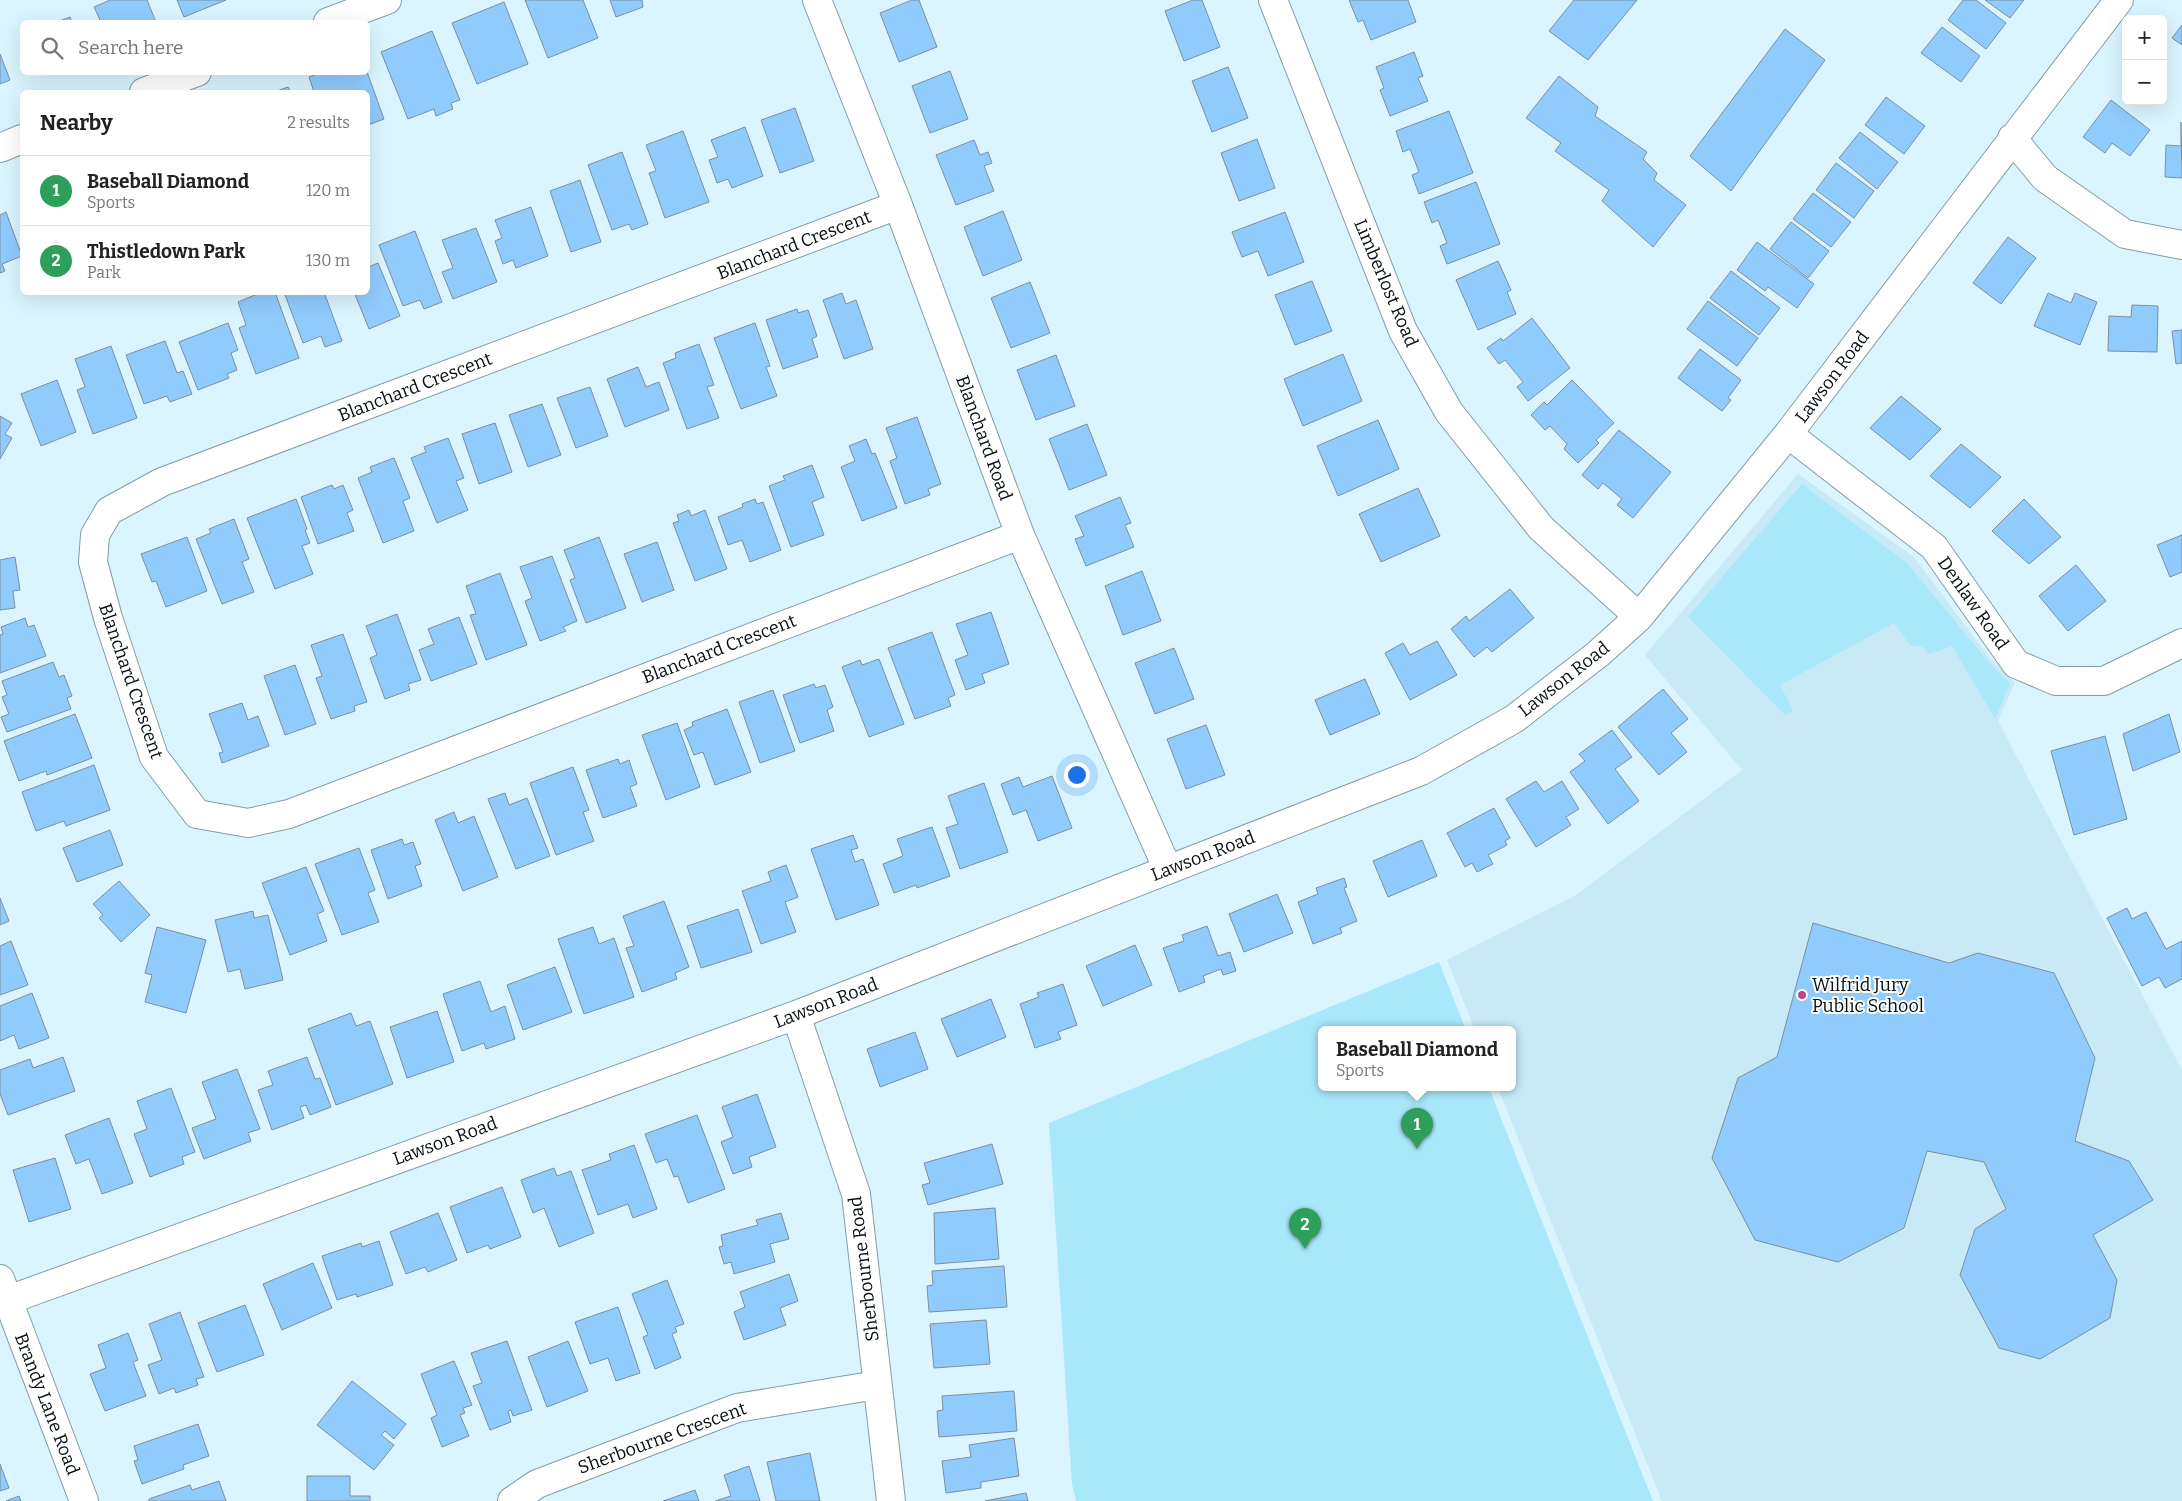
<!DOCTYPE html>
<meta charset="utf-8">
<style>
:root{--surface:#fff;--page:#f2f2f2;--text:#222;--muted:#767676;--line:#e0e0e0;--accent:#db2777}
body{margin:0;font-family:Bitter,serif;background:var(--page);color:var(--text)}
.controls{position:absolute;right:15px;top:15px;display:grid;overflow:hidden;border-radius:8px;box-shadow:0 5px 20px #0002}
.controls button{width:45px;height:45px;display:grid;place-items:center;padding:0;border:0;border-bottom:1px solid var(--line);background:var(--surface);color:var(--text);font:25px sans-serif}
.you{position:absolute;left:1076px;top:774px;width:18px;height:18px;margin:-12px;border:4px solid #fff;border-radius:50%;background:#1a73e8;box-shadow:0 0 0 8px #1a73e833}
.badge{display:grid;place-items:center;width:32px;height:32px;border-radius:50%;background:var(--accent);color:#fff;font-size:16px;font-weight:700}
.pin{position:absolute;translate:-50% -41px;filter:drop-shadow(0 1px 2px #0008)}
.pin::after{content:'';position:absolute;top:26px;width:18px;height:15px;background:inherit;clip-path:polygon(0 0,100% 0,50% 100%)}
.popup{position:absolute;left:1318px;top:1026px;width:198px;height:65px;box-sizing:border-box;display:grid;place-content:center;border-radius:8px;background:var(--surface);filter:drop-shadow(0 1px 4px #0005);font-size:16px;white-space:nowrap;color:var(--muted)}
.popup b{font-size:19px;color:var(--text)}
.popup::after{content:'';position:absolute;left:50%;top:100%;margin-left:-10px;border:10px solid transparent;border-top-color:var(--surface)}
.list{margin:0;padding:0;list-style:none}
h2{display:flex;justify-content:space-between;align-items:center;height:65px;margin:0;padding:0 20px;font-size:21px}
h2 small{font-size:16px;font-weight:400;color:var(--muted)}
.list li{display:grid;grid-template-columns:32px 1fr auto;gap:15px;align-items:center;box-sizing:border-box;height:70px;padding:0 20px;border-top:1px solid var(--line)}
.list b{display:block;font-size:19px;white-space:nowrap}
.list p{margin:0;font-size:16px;white-space:nowrap;color:var(--muted)}
.list em{font-size:16px;font-style:normal;color:var(--muted)}
.icon{flex:none;width:28px;height:28px;fill:none;stroke:currentColor;stroke-width:2;stroke-linecap:round;stroke-linejoin:round}
.map{position:relative;flex:none;width:2182px;height:1501px;overflow:hidden}
.search{position:absolute;background:var(--surface);box-shadow:0 5px 20px #0002;left:20px;top:20px;width:350px;height:55px;display:flex;align-items:center;gap:12px;box-sizing:border-box;padding:0 18px;border-radius:8px;color:var(--muted);font-size:19px}
.panel{position:absolute;background:var(--surface);box-shadow:0 5px 20px #0002;left:20px;top:90px;width:350px;height:205px;border-radius:8px}
.map>svg:first-child{display:block}
</style>
<div class="map">
<svg width="2182" height="1501" viewBox="0 0 2182 1501">
<rect width="100%" height="100%" fill="#daf5ff"/>
<path fill="#c7eaf6" d="M1798,474l116,83 78,104 23,21 -17,39 184,349v431h-520l-164,-413h14v-58h-37l-28,-70 129,-65 166,-125 -97,-115z"/>
<path fill="#a9e7fb" d="M1802,484l105,79 83,101 20,20 -15,34 -43,-72 -23,8 -6,-7 -13,-2 -16,-22 -114,62 13,26 -8,4 -97,-98z
M1439,962l27,68h-144v58h167l164,413h-577l-4,-17 -23,-361z"/>
<path fill="#90cbfe" stroke="#7d8f9e" d="M110,0h37l9,22h-55l-7,-15z
M177,0h49l-42,17z
M525,0h58l15,38 -50,20z
M610,0h32l1,7 -27,10z
M912,0h7l18,47 -38,15 -19,-49z
M1193,0h9l18,47 -36,14 -19,-50z
M1349,0h59l8,22 -45,18 -8,-20 -5,2z
M1574,0h63l-49,60 -39,-29z
M1963,0h13l30,23 -20,26 -38,-29z
M1985,0h39l-14,18z
M504,2l24,62 -51,20 -25,-61z
M70,17l2,5h-15z
M2182,25v20l-10,-7z
M1942,27l38,29 -19,26 -40,-29z
M1785,29l40,31 -94,131 -41,-35z
M432,31l28,69 -9,3 2,6 -17,7 -2,-7 -26,10 -27,-67z
M1414,52l9,24 -5,2 10,23 -38,15 -10,-26 4,-2 -8,-21z
M0,54l10,26 -10,4z
M1228,67l20,51 -36,14 -20,-51z
M950,71l18,48 -38,14 -18,-47z
M322,72h45l17,47 -16,6v-33h-54l-5,-15z
M1559,76l39,31 -3,9 52,36 -4,7 14,14 -3,7 32,25 -33,42 -51,-46 7,-11 -54,-39 6,-8 -35,-25z
M288,87l3,5h-17z
M1886,97l39,29 -21,28 -39,-29z
M2111,100l39,30 -20,26 -18,-13 -7,10 -22,-16z
M795,108l19,53 -34,12 -19,-53z
M1449,111l24,62 -54,21 -7,-19 7,-3 -9,-23 -7,3 -7,-21z
M2181,122l1,56 -17,-1 1,-32 15,1z
M745,127l18,49 -31,12 -4,-9 -11,4 -8,-23 9,-3 -7,-17z
M683,131l26,71 -44,16 -16,-45 7,-2 -10,-26z
M1860,132l38,30 -21,27 -38,-31z
M1257,139l18,49 -36,13 -18,-48z
M974,140l6,15 8,-3 4,11 -8,3 10,25 -38,14 -20,-50z
M622,152l26,72 -16,6 -3,-6 -17,6 -24,-65z
M1836,163l38,28 -20,27 -38,-28z
M580,180l21,62 -30,10 -21,-61z
M1476,182l24,62 -53,20 -7,-18 7,-3 -9,-23 -6,3 -8,-21z
M1813,193l38,29 -20,25 -38,-28z
M531,207l17,49 -32,12 -3,-8 -10,4 -8,-23 7,-3 -7,-18z
M1003,211l19,49 -39,16 -19,-49z
M6,212l16,44 -20,8 3,7 -5,2v-58z
M1285,212l19,50 -36,14 -10,-25 -16,6 -10,-25z
M1791,222l38,29 -21,27 -38,-29z
M476,228l21,54 -44,17 -11,-27 11,-4 -11,-28z
M415,231l27,71 -18,7 -4,-9 -17,6 -24,-61z
M2008,237l28,21 -35,46 -28,-21z
M1757,242l57,42 -17,24 -29,-21 -3,4 -28,-21z
M1498,261l13,29 -4,2 9,22 -38,16 -22,-50z
M378,263l22,53 -31,13 -15,-37h14v-25z
M1731,271l49,37 -21,27 -49,-37z
M1312,281l20,50 -37,14 -20,-50z
M1030,282l20,51 -39,15 -20,-50z
M262,292h13l24,66 -43,16 -17,-46 7,-3 -8,-23z
M284,292h40l18,49 -17,6 -4,-11 -18,7z
M842,293l4,11 10,-4 17,49 -29,10 -21,-59z
M2048,293l23,10 4,-10 22,9 -17,43 -46,-19z
M1708,301l50,37 -21,28 -50,-37z
M2132,305l26,1 -1,46 -49,-1 1,-35 22,1z
M797,309l1,4 10,-3 9,26 -5,3 6,18 -35,12 -17,-49z
M1532,318l38,50 -42,33 -11,-14 6,-5 -18,-22 -6,4 -12,-16 14,-10 2,3z
M228,323l10,27 -7,3 6,17 -10,4 2,4 -31,12 -19,-48z
M755,323l15,43 -4,1 11,29 -36,13 -27,-71z
M2182,330v33l-6,1 -4,-33z
M165,341l12,32 6,-2 9,23 -22,8 -3,-6 -23,8 -18,-49z
M699,344l15,41 -7,2 12,31 -32,11 -24,-66 13,-5 -1,-5z
M111,346l26,72 -44,16 -16,-44 8,-3 -10,-28z
M1700,349l41,31 -13,18 3,2 -9,11 -44,-33z
M1343,354l19,47 -59,25 -19,-47z
M1056,355l19,51 -39,14 -19,-50z
M638,367l8,20 13,-5 10,28 -44,17 -18,-48z
M57,380l19,52 -35,14 -20,-52z
M1572,380l42,43 -18,17 3,3 -21,20 -14,-14 3,-5 -17,-18 -5,4 -14,-15 13,-13 3,3z
M590,387l18,49 -32,12 -19,-50z
M1901,396l40,33 -31,31 -40,-32z
M542,404l19,51 -33,12 -19,-52z
M0,416l12,7 -7,11 7,4 -12,21z
M917,417l24,67 -13,5 2,6 -25,9 -15,-43 7,-3 -11,-30z
M1378,420l21,49 -61,27 -21,-50z
M495,423l17,49 -33,12 -17,-50z
M1087,424l20,51 -38,15 -20,-51z
M1619,430l52,42 -38,46 -16,-13 5,-6 -19,-16 -5,6 -16,-14z
M448,438l16,40 -8,3 12,29 -31,13 -26,-65 15,-6 -2,-5z
M866,439l6,15 3,-1 22,55 -35,13 -21,-54 14,-6 -6,-15z
M1961,444l40,33 -31,31 -40,-32z
M394,458l16,40 -7,3 11,30 -31,12 -25,-65 14,-6 -2,-5z
M812,465l12,32 -12,5 12,33 -33,12 -22,-61 16,-6 -2,-4z
M332,485l2,4 9,-4 10,25 -6,3 7,18 -36,13 -17,-47z
M1418,488l22,48 -59,26 -22,-48z
M1120,497l11,26 -6,2 9,22 -48,19 -11,-27 9,-3 -9,-20z
M296,499l11,30 -2,1 5,13 -8,3 11,28 -38,15 -28,-71z
M755,499l2,5 6,-2 18,48 -31,12 -8,-22 -14,5 -10,-28 25,-10 -1,-3z
M2024,499l37,38 -32,27 -37,-33z
M689,510l2,6 14,-6 22,59 -32,12 -22,-58 6,-2 -2,-6z
M234,519l15,40 -7,3 12,30 -32,12 -26,-65 15,-6 -2,-4z
M2182,535v37l-12,5 -13,-32z
M187,537l20,54 -41,16 -10,-26 -4,1 -11,-28z
M599,537l27,71 -40,15 -16,-43 5,-2 -11,-28z
M657,542l17,48 -32,12 -18,-48z
M552,556l25,65 -14,6 3,4 -26,10 -15,-40 7,-3 -12,-31z
M15,557l5,33 -7,1 2,17 -15,2v-50z
M2076,565l30,36 -38,30 -29,-35z
M1142,571l19,50 -38,14 -18,-49z
M500,573l27,72 -41,15 -16,-45 6,-1 -10,-28z
M1510,589l24,29 -42,34 -5,-5 -13,10 -23,-28 15,-13 3,5z
M991,612l18,52 -27,10 3,9 -19,7 -11,-30 13,-5 -12,-31z
M397,614l24,66 -13,4 2,6 -25,9 -15,-41 7,-3 -11,-29z
M459,617l18,47 -46,17 -12,-31 15,-6 -6,-15z
M25,618l3,9 6,-2 12,31 -46,17v-38l3,-1 -2,-7z
M932,632l23,63 -7,3 3,8 -36,13 -27,-71z
M343,634l24,68 -13,4 1,5 -24,8 -15,-41 6,-2 -11,-31z
M1437,641l20,34 -47,25 -25,-47 18,-10 7,12z
M1174,648l20,51 -39,15 -20,-51z
M879,659l25,65 -35,13 -27,-70 18,-7 2,5z
M53,662l6,15 5,-2 8,21 -5,2 4,11 -64,23 -6,-15 8,-3 -7,-17 5,-2 -5,-14z
M295,665l21,59 -31,11 -21,-59z
M1365,679l15,35 -50,21 -15,-35z
M814,684l2,4 9,-3 8,22 -6,3 7,21 -34,12 -17,-48z
M1663,689l25,30 -17,14 16,19 -28,23 -41,-48z
M773,690l22,61 -35,12 -21,-61z
M242,703l6,17 10,-4 11,30 -47,17 -3,-10 4,-1 -14,-38z
M727,709l24,63 -36,13 -12,-33 -9,3 -10,-25 9,-4 -1,-4z
M75,714l17,44 -45,17 -1,-4 -27,10 -15,-40z
M2169,714l11,38 -47,19 -10,-37z
M677,723l23,64 -34,13 -24,-65z
M1206,725l19,50 -39,14 -19,-50z
M1612,730l20,27 -17,12 24,32 -31,23 -38,-52 15,-11 -6,-7z
M2105,736l22,83 -53,16 -23,-84z
M618,759l2,5 9,-4 8,24 -7,3 7,19 -34,12 -17,-48z
M94,765l16,45 -44,16 -2,-5 -28,10 -14,-39z
M573,767l16,43 -6,2 11,29 -38,14 -26,-72z
M1052,776l20,52 -34,13 -12,-31 -13,5 -12,-31 18,-7 4,10z
M1536,781l8,11 18,-11 17,28 -13,8 5,8 -35,22 -30,-48z
M984,783l24,69 -48,17 -14,-41 12,-4 -10,-28z
M505,793l4,12 18,-7 23,58 -34,13 -28,-70z
M1494,808l16,30 -5,3 2,4 -19,10 5,9 -16,8 -5,-9 -7,4 -18,-34z
M454,812l4,11 16,-7 24,61 -35,14 -28,-71z
M932,827l18,49 -33,12 -1,-3 -22,8 -11,-29 20,-8 -6,-17z
M110,830l13,35 -46,17 -14,-34z
M853,835l5,13 -7,2 4,12 8,-3 16,46 -43,15 -25,-71z
M402,839l2,6 9,-3 8,22 -6,2 7,20 -34,13 -17,-49z
M1422,840l15,36 -49,21 -15,-36z
M359,848l16,42 -7,3 11,29 -37,13 -27,-71z
M786,865l12,32 -13,5 11,30 -35,12 -19,-53 29,-10 -3,-9z
M306,867l18,44 -7,3 10,27 -37,14 -28,-72z
M1344,878l3,9 -3,1 13,33 -17,7 2,5 -29,11 -15,-42 20,-8 -2,-6z
M119,881l31,34 -29,27 -22,-24 4,-3 -10,-11z
M1277,894l16,39 -49,19 -15,-38z
M0,898l9,23 -9,4z
M664,901l25,66 -14,6 2,6 -35,13 -16,-44 8,-2 -11,-30z
M2127,908l5,11 14,-7 20,37 16,-8v38l-17,9 -6,-11 -17,9 -35,-68z
M738,909l14,43 -51,16 -14,-42z
M253,911l1,7 14,-3 15,65 -38,9 -5,-20 -12,3 -13,-52z
M1813,923l136,40 29,-10 76,20 41,85 -20,83 54,20 24,39 -60,35 24,45 -7,38 -70,41 -41,-11 -39,-73 15,-46 31,-20 -22,-47 -57,-11 -23,77 -66,34 -83,-22 -43,-82 26,-80 39,-21z
M1207,926l11,30 12,-4 6,19 -13,4 -2,-6 -18,7 2,6 -26,10 -16,-44 21,-7 -2,-6z
M157,927l49,13 -20,73 -41,-11 7,-27 -7,-2z
M593,927l6,17 15,-6 20,59 -50,17 -26,-75z
M11,941l17,44 -28,10v-49z
M1135,945l17,40 -49,21 -17,-40z
M555,967l17,45 -49,18 -16,-45z
M480,981l11,31 14,-6 10,33 -29,10 -2,-6 -22,8 -19,-57z
M1063,984l14,41 -19,7 3,7 -26,9 -15,-44 19,-7 -2,-4z
M32,993l17,45 -30,11 -5,-14 -14,6v-35z
M991,999l15,38 -49,20 -16,-38z
M437,1011l17,51 -47,16 -17,-51z
M351,1013l5,13 14,-5 23,63 -57,21 -28,-76z
M915,1032l13,37 -48,18 -13,-38z
M63,1057l12,34 -67,24 -8,-21v-24l30,-11 3,9z
M307,1057l8,22 5,-1 11,29 -21,8 -4,-10 -6,2 4,11 -32,12 -14,-40 15,-5 -5,-14z
M237,1069l23,60 -12,4 3,8 -47,18 -12,-31 24,-9 -14,-37z
M171,1088l24,64 -13,5 2,7 -34,13 -16,-43 13,-5 -10,-28z
M757,1094l19,53 -27,10 3,10 -19,7 -12,-32 12,-5 -11,-30z
M697,1115l28,74 -37,14 -10,-27 -4,1 -7,-18 -11,4 -11,-29z
M109,1118l24,65 -31,11 -13,-35 -13,5 -11,-29z
M992,1144l11,40 -75,21 -6,-20 8,-2 -6,-20z
M634,1145l23,64 -24,9 -5,-14 -30,11 -16,-45 29,-10 -2,-6z
M55,1158l16,51 -42,13 -16,-52z
M554,1168l3,8 14,-5 23,62 -35,14 -15,-39 -11,5 -12,-33z
M502,1187l19,50 -31,12 -2,-4 -21,8 -17,-46z
M995,1208l4,51 -64,5 -1,-51z
M438,1213l19,47 -29,12 -3,-5 -19,7 -16,-42z
M781,1213l8,26 -19,5 5,18 -41,12 -3,-12 -7,2 -5,-17 4,-1 -2,-11 37,-10 -2,-5z
M379,1241l14,44 -36,12 -1,-3 -19,6 -15,-44 39,-13 1,4z
M313,1263l19,45 -50,22 -19,-46z
M1004,1266l3,41 -78,5 -2,-26 6,-1 -1,-14z
M789,1274l9,27 -18,7 6,17 -42,15 -10,-28 11,-5 -5,-15z
M667,1280l17,44 -9,3 2,5 -5,2 9,24 -26,11 -12,-32 5,-2 -16,-41z
M245,1305l19,50 -47,17 -19,-49z
M618,1307l22,66 -24,8 -8,-23 -18,6 -15,-42z
M180,1312l24,65 -8,2 2,6 -22,8 -2,-5 -15,6 -11,-29 14,-5 -13,-36z
M986,1320l4,44 -56,4 -4,-44z
M128,1333l10,27 -5,2 13,34 -41,15 -15,-37 16,-6 -8,-23z
M507,1341l25,69 -19,6 -2,-6 -3,1 3,11 -21,8 -17,-44 9,-3 -11,-30z
M568,1341l20,50 -41,16 -19,-50z
M454,1361l18,44 -9,3 2,5 -5,2 9,21 -27,11 -11,-29 6,-3 -16,-41z
M352,1381l54,43 -12,15 -9,-8 -4,4 13,10 -20,25 -57,-45z
M1014,1391l3,40 -78,6 -2,-26 6,-1 -1,-14z
M198,1424l11,32 -26,9 1,4 -42,15 -8,-23 4,-1 -4,-14z
M1014,1438l5,38 -38,6v6l-35,5 -4,-32 29,-4 -2,-12z
M810,1453l10,48h-44l-9,-39z
M0,1464l9,24 -9,3z
M749,1466l11,35h-45l16,-5 -7,-21z
M307,1476h43v20h20v5h-63z
M219,1481l7,20h-77v-2l41,-14 2,5z
M695,1490l4,11h-36l3,-1z
M1026,1493l2,8h-43z
M19,1496l2,5h-15z"/>
<g fill="none" stroke-linecap="round" stroke-linejoin="round">
<g stroke="#849da5" stroke-width="30">
<path id="minor" d="M817,0l81,205 122,330 148,335
M1273,0l130,331 46,81 92,116 98,89
M328,22l59,-22
M144,92l53,-20
M2012,138l33,40 80,56 57,11
M0,148l22,-9
M898,205l-736,277 -53,29 -14,24 -2,27 15,56 46,139 43,57 51,9 41,-9 731,-279
M1788,434l146,113 82,117 40,17h48l78,-38
M796,1015l60,179 35,307
M0,1279l84,222
M0,1303l796,-288 625,-244 93,-52 84,-65 41,-37 149,-183 331,-434
M512,1501l25,-17 200,-76 140,-23"/>
</g>
<use href="#minor" stroke="#fff" stroke-width="28"/>
</g>
<circle fill="#bf4291" stroke="#fff" stroke-width="2" cx="1802" cy="995" r="5"/>
<g text-anchor="middle" stroke-width="4" stroke-linejoin="round" paint-order="stroke">
<g font-size="18" fill="#060e11" stroke="#fff">
<text transform="translate(794 245) rotate(-21)" y="6">Blanchard Crescent</text>
<text transform="translate(1386 283) rotate(67)" y="6">Limberlost Road</text>
<text transform="translate(1832 377) rotate(-53)" y="6">Lawson Road</text>
<text transform="translate(415 387) rotate(-21)" y="6">Blanchard Crescent</text>
<text transform="translate(984 438) rotate(70)" y="6">Blanchard Road</text>
<text transform="translate(1973 603) rotate(55)" y="6">Denlaw Road</text>
<text transform="translate(719 649) rotate(-21)" y="6">Blanchard Crescent</text>
<text transform="translate(1564 679) rotate(-38)" y="6">Lawson Road</text>
<text transform="translate(131 681) rotate(71)" y="6">Blanchard Crescent</text>
<text transform="translate(1203 856) rotate(-21)" y="6">Lawson Road</text>
<text transform="translate(826 1003) rotate(-21)" y="6">Lawson Road</text>
<text transform="translate(445 1141) rotate(-20)" y="6">Lawson Road</text>
<text transform="translate(864 1269) rotate(-97)" y="6">Sherbourne Road</text>
<text transform="translate(47 1404) rotate(69)" y="6">Brandy Lane Road</text>
<text transform="translate(662 1438) rotate(-20)" y="6">Sherbourne Crescent</text>
</g>
<g font-size="18" fill="#060e11" stroke="#fff" text-anchor="start">
<text x="1812" y="991">Wilfrid Jury<tspan x="1812" dy="21">Public School</tspan></text>
</g>
</g>
</svg>
<div class="controls">
<button>+</button>
<button>−</button>
</div>
<div class="you"></div>
<div class="pin badge" style="left:1417px;top:1149px;background:#2e9e5b">1</div>
<div class="popup"><b>Baseball Diamond</b>Sports</div>
<div class="pin badge" style="left:1305px;top:1249px;background:#2e9e5b">2</div>
<div class="search"><svg class="icon" aria-label="search" viewBox="0 0 24 24"><circle cx="10" cy="10" r="6"/><path d="M15 15l6 6"/></svg>Search here</div>
<section class="panel">
<h2>Nearby<small>2 results</small></h2>
<ul class="list">
<li><span class="badge" style="background:#2e9e5b">1</span><div><b>Baseball Diamond</b><p>Sports</p></div><em>120 m</em></li>
<li><span class="badge" style="background:#2e9e5b">2</span><div><b>Thistledown Park</b><p>Park</p></div><em>130 m</em></li>
</ul>
</section>
</div>
